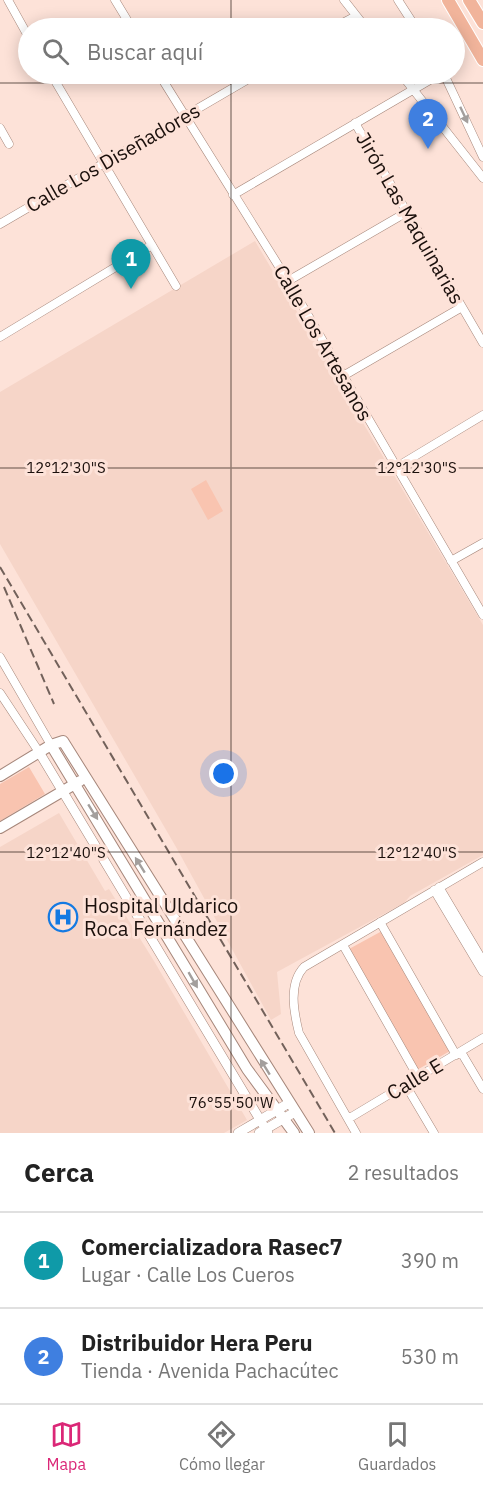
<!DOCTYPE html>
<html lang="es">
<meta charset="utf-8">
<style>
:root{--surface:#fff;--page:#f2f2f2;--text:#222;--muted:#767676;--line:#e0e0e0;--accent:#db2777}
body{margin:0;font-family:"IBM Plex Sans",sans-serif;background:var(--page);color:var(--text)}
.you{position:absolute;left:224px;top:774px;width:21px;height:21px;margin:-15px;border:4px solid #fff;border-radius:50%;background:#1a73e8;box-shadow:0 0 0 9px #1a73e833}
.badge{display:grid;place-items:center;width:39px;height:39px;border-radius:50%;background:var(--accent);color:#fff;font-size:20px;font-weight:700}
.pin{position:absolute;translate:-50% -50px;filter:drop-shadow(0 2px 3px #0008)}
.pin::after{content:'';position:absolute;top:32px;width:21px;height:18px;background:inherit;clip-path:polygon(0 0,100% 0,50% 100%)}
.list{margin:0;padding:0;list-style:none}
h2{display:flex;justify-content:space-between;align-items:center;height:78px;margin:0;padding:0 24px;font-size:26px}
h2 small{font-size:20px;font-weight:400;color:var(--muted)}
.list li{display:grid;grid-template-columns:39px 1fr auto;gap:18px;align-items:center;box-sizing:border-box;height:96px;padding:0 24px;border-top:2px solid var(--line)}
.list b{display:block;font-size:22px;white-space:nowrap}
.list p{margin:0;font-size:20px;white-space:nowrap;color:var(--muted)}
.list em{font-size:20px;font-style:normal;color:var(--muted)}
.icon{flex:none;width:33px;height:33px;fill:none;stroke:currentColor;stroke-width:2;stroke-linecap:round;stroke-linejoin:round}
.map{position:relative;flex:none;width:483px;height:1133px;overflow:hidden}
.search{position:absolute;background:var(--surface);box-shadow:0 3px 15px #0003;left:18px;right:18px;top:18px;height:66px;display:flex;align-items:center;gap:15px;box-sizing:border-box;padding:0 21px;border-radius:33px;color:var(--muted);font-size:22px}
.sheet{height:270px;background:var(--surface)}
nav{display:flex;justify-content:space-around;align-items:center;box-sizing:border-box;height:84px;border-top:2px solid var(--line);background:var(--surface);font-size:16px;color:var(--muted)}
nav a{display:grid;justify-items:center;gap:3px}
nav .on{color:var(--accent)}
.map>svg:first-child{display:block}
</style>
<div class="map">
<svg width="483" height="1133" viewBox="0 0 483 1133">
<rect width="100%" height="100%" fill="#fde2d8"/>
<path fill="#f6d5c8" d="M255,241l228,384v230l-73,41 -6,7 -127,69 4,42 -10,6 -95,-173 -176,-303v-152z
M59,813l46,78 4,-2 45,72 93,159 -23,13h-224v-286z"/>
<path fill="#f9c4b0" d="M206,480l17,31 -15,9 -17,-31z
M29,767l16,27 -45,27v-37z
M382,931l68,120 -33,19 -68,-121z"/>
<g fill="none" stroke-linecap="round" stroke-linejoin="round">
<g stroke="#a6877b" stroke-width="9">
<path id="minor" d="M8,0l20,36
M115,0l17,28
M344,0l22,28
M398,0l18,28
M333,28l23,-12
M51,74l125,212
M159,74l129,207 195,334
M401,74l82,104
M444,74l39,83
M355,123l128,220
M0,128l9,16
M233,195l207,-121
M0,224l257,-150
M288,281l119,-69
M0,337l152,-92
M343,376l119,-69
M395,468l88,-53
M451,561l32,-18
M0,657l51,88
M0,693l39,59
M439,887l44,74
M434,890l49,82
M380,922l76,133
M343,945l75,132
M461,1052l22,37
M405,1084l29,49
M348,1119l135,-81
M356,1133l-57,-100c-5,-20 -11,-49 5,-66l179,-105"/>
</g>
<g stroke="#a6877b" stroke-width="10">
<path id="tertiary" d="M39,752l229,381
M238,1133l51,-30
M259,1133l36,-21"/>
</g>
<g stroke="#a6877b" stroke-width="12">
<path id="secondary" d="M51,745l196,324 47,64
M0,776l51,-31 12,-4 246,392
M0,828l80,-47"/>
</g>
<g stroke="#fff" stroke-width="14">
<path id="primary" d="M448,0l35,60
M469,0l14,23"/>
</g>
<use href="#minor" stroke="#fff" stroke-width="8"/>
<use href="#tertiary" stroke="#fff" stroke-width="9"/>
<use href="#secondary" stroke="#fff" stroke-width="10"/>
<use href="#primary" stroke="#f1b49b" stroke-width="12"/>
<path stroke="#72615a" stroke-width="2" stroke-dasharray="9 4.5" stroke-linecap="butt" d="M0,567l335,566
M4,587l50,117"/>
</g>
<defs><path id="oneway-solid" d="M-6-.8H1V-3.2L6.5 0L1 3.2V.8H-6Z" transform="scale(1.5)"/></defs>
<g fill="#a39f9d">
<use href="#oneway-solid" transform="translate(464 115) rotate(65)"/>
<use href="#oneway-solid" transform="translate(93 812) rotate(58)"/>
<use href="#oneway-solid" transform="translate(140 865) rotate(-122)"/>
<use href="#oneway-solid" transform="translate(193 980) rotate(60)"/>
<use href="#oneway-solid" transform="translate(265 1067) rotate(-122)"/>
</g>
<path fill="none" stroke="#1a0f0b" stroke-width="1.5" stroke-opacity="0.45" d="M231,0v28M231,74v1059M0,83h483M0,468h483M0,852h483"/>
<defs>
<g id="hospital-ring" transform="scale(1.5)"><circle r="9.5" fill="#fde2d8" stroke="#157ae2" stroke-width="1.5"/><path d="M-5-5h3v3.5h4V-5h3V5h-3V1.5h-4V5h-3Z" fill="#157ae2"/></g>
</defs>
<g fill-rule="evenodd">
<use href="#hospital-ring" x="63" y="917"/>
</g>
<g text-anchor="middle" stroke-width="6" stroke-linejoin="round" paint-order="stroke">
<g font-size="20" fill="#1a0f0b" stroke="#fde2d8">
<text transform="translate(113 158) rotate(-30)" y="7">Calle Los Diseñadores</text>
<text transform="translate(410 218) rotate(60)" y="7">Jirón Las Maquinarias</text>
<text transform="translate(323 343) rotate(60)" y="7">Calle Los Artesanos</text>
<text transform="translate(415 1079) rotate(-31)" y="7">Calle E</text>
</g>
<g font-size="20" fill="#1a0f0b" stroke="#fde2d8" text-anchor="start">
<text x="84" y="913">Hospital Uldarico<tspan x="84" dy="23">Roca Fernández</tspan></text>
</g>
</g>
<g font-size="15" text-anchor="middle" fill="#1a0f0b" stroke="#fde2d8" stroke-width="6" stroke-linejoin="round" paint-order="stroke">
<text x="66" y="473">12°12'30"S</text>
<text x="417" y="473">12°12'30"S</text>
<text x="66" y="858">12°12'40"S</text>
<text x="417" y="858">12°12'40"S</text>
<text x="231" y="1108">76°55'50"W</text>
</g>
</svg>
<div class="you"></div>
<div class="pin badge" style="left:131px;top:289px;background:#0f9aa8">1</div>
<div class="pin badge" style="left:428px;top:149px;background:#3f7fe0">2</div>
<div class="search"><svg class="icon" aria-label="search" viewBox="0 0 24 24"><circle cx="10" cy="10" r="6"/><path d="M15 15l6 6"/></svg>Buscar aquí</div>
</div>
<section class="sheet">
<h2>Cerca<small>2 resultados</small></h2>
<ul class="list">
<li><span class="badge" style="background:#0f9aa8">1</span><div><b>Comercializadora Rasec7</b><p>Lugar · Calle Los Cueros</p></div><em>390 m</em></li>
<li><span class="badge" style="background:#3f7fe0">2</span><div><b>Distribuidor Hera Peru</b><p>Tienda · Avenida Pachacútec</p></div><em>530 m</em></li>
</ul>
</section>
<nav>
<a class="on"><svg class="icon" aria-label="map" viewBox="0 0 24 24"><path d="M3 6l6-2 6 2 6-2v14l-6 2-6-2-6 2zM9 4v14M15 6v14"/></svg>Mapa</a>
<a><svg class="icon" aria-label="directions" viewBox="0 0 24 24"><path d="M12 3l9 9-9 9-9-9zM9 14v-3h6M13 9l2 2-2 2"/></svg>Cómo llegar</a>
<a><svg class="icon" aria-label="saved" viewBox="0 0 24 24"><path d="M7 4h10v16l-5-4-5 4z"/></svg>Guardados</a>
</nav>
